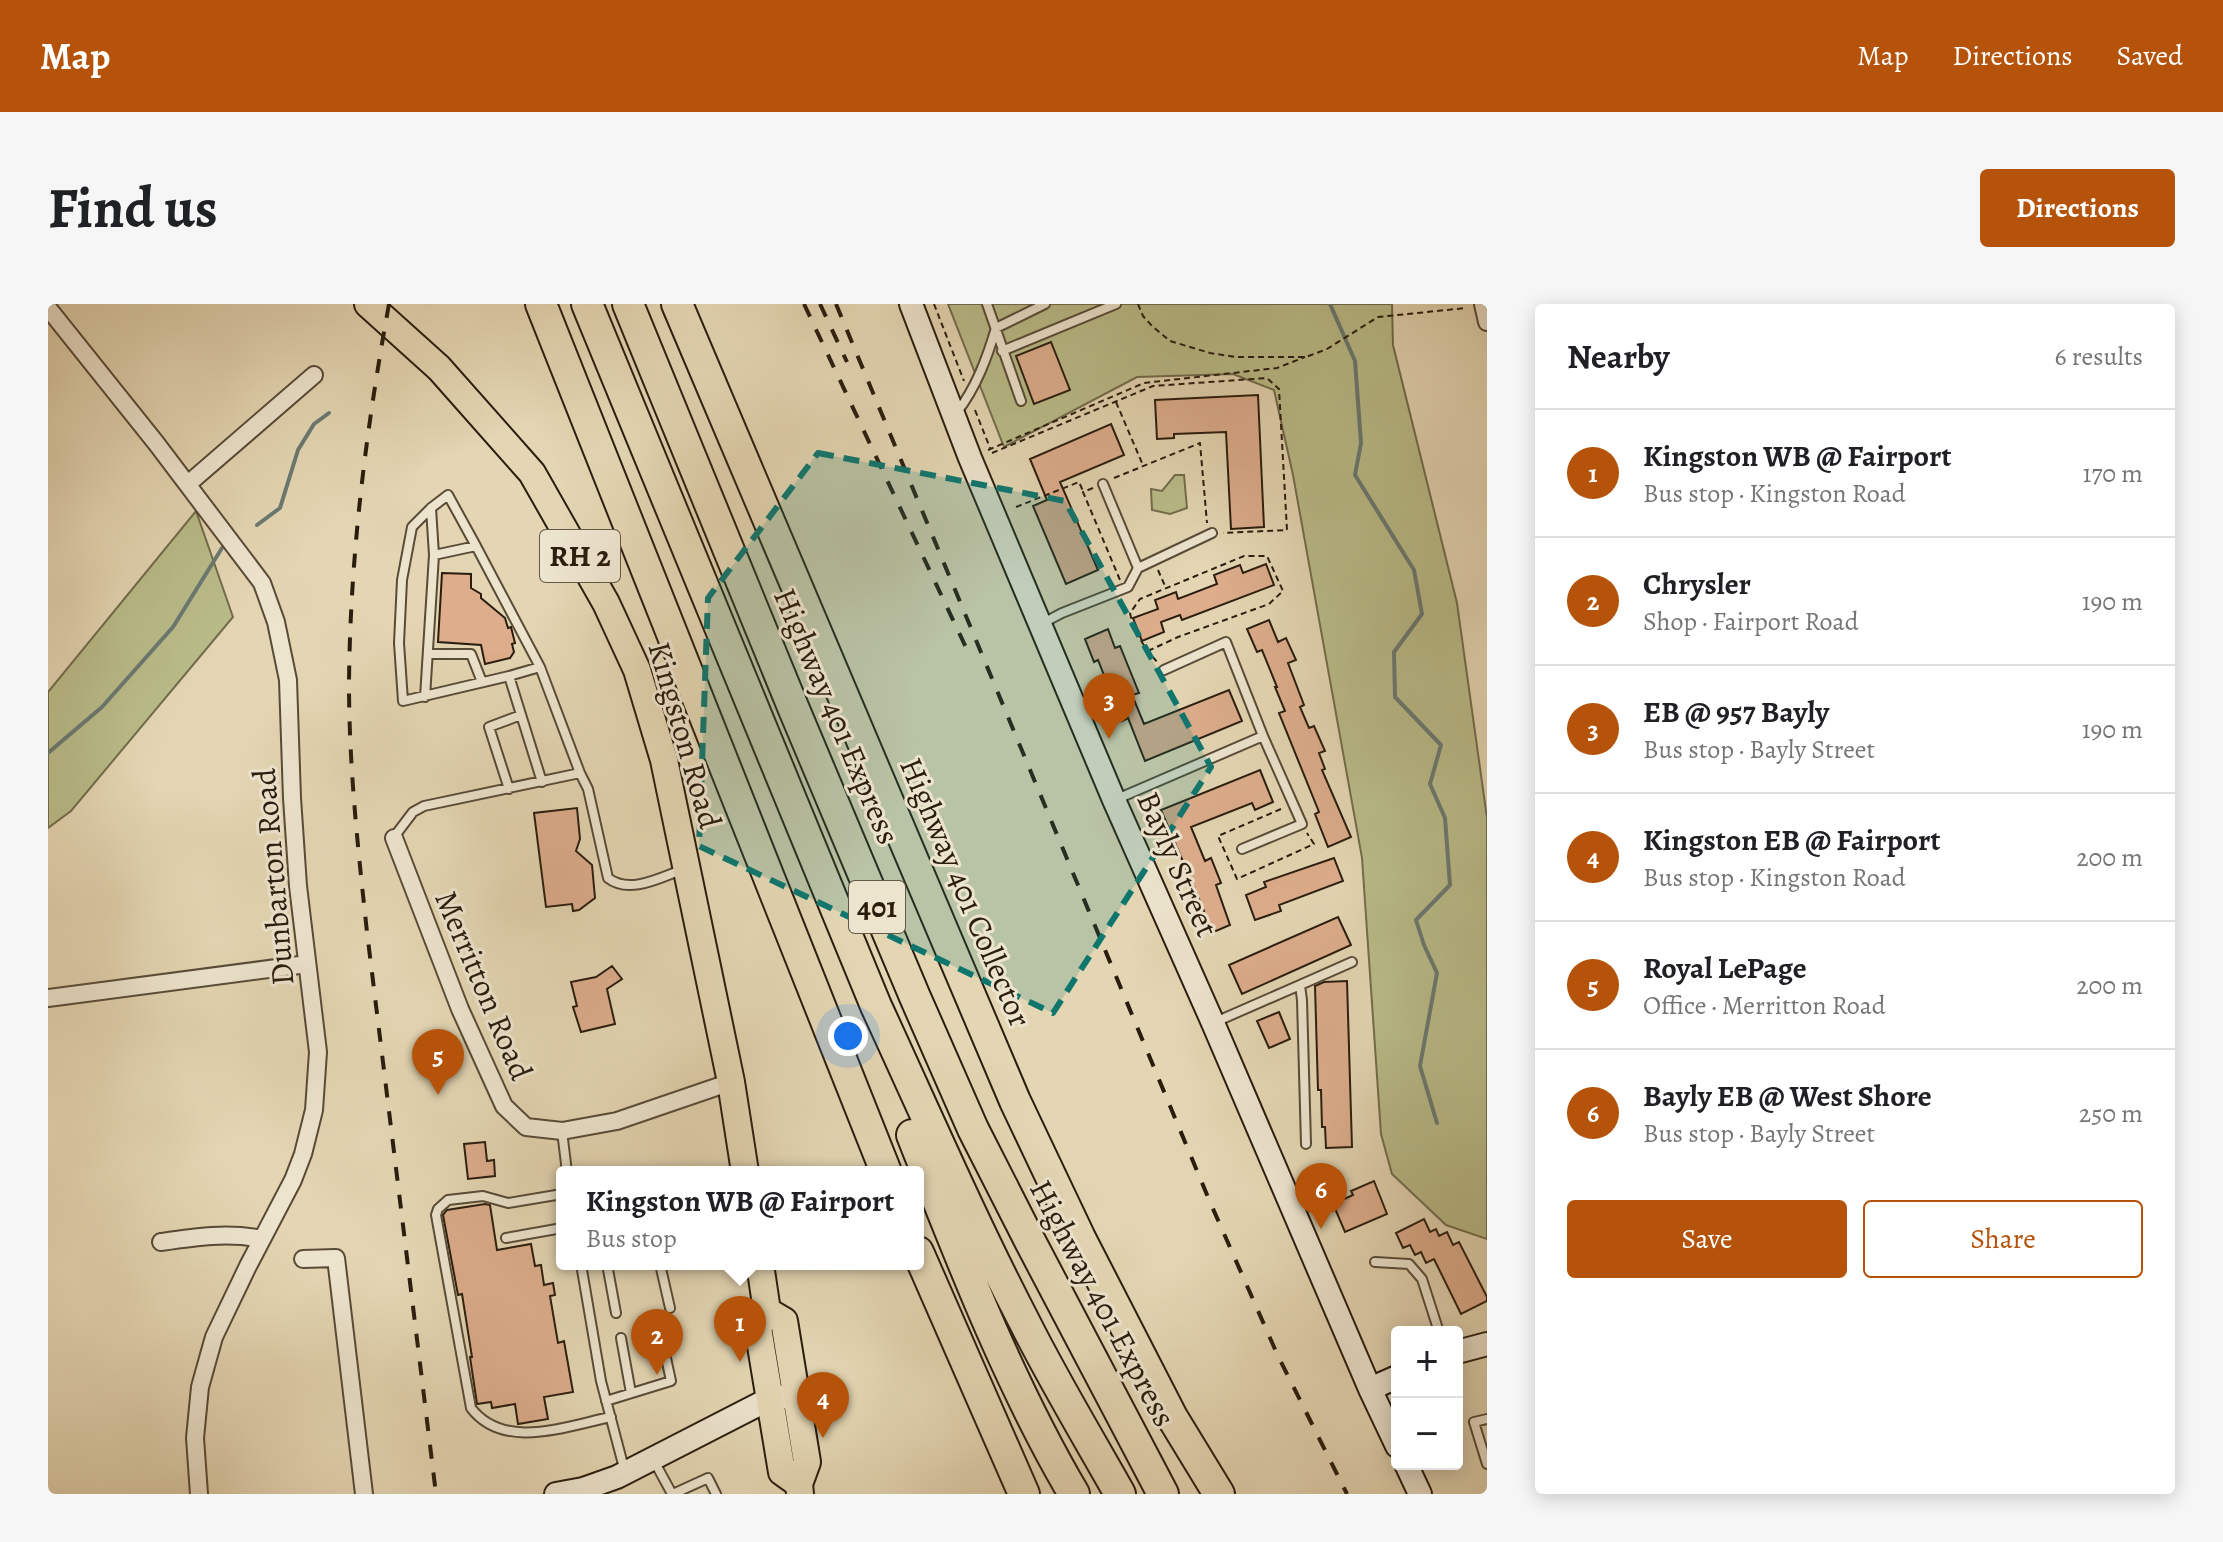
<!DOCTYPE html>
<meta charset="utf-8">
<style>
:root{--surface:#fff;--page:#f6f6f6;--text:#202124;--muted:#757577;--line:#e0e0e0;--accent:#b45309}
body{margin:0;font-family:Alegreya,serif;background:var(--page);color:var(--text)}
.controls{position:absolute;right:24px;bottom:24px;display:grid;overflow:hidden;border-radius:8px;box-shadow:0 4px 20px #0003}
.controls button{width:72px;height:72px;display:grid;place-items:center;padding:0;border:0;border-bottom:2px solid var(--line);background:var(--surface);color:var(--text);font:40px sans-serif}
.you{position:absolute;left:800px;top:732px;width:28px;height:28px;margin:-20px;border:6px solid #fff;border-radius:50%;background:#1a73e8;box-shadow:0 0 0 12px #1a73e833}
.badge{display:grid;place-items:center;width:52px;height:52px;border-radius:50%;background:var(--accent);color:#fff;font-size:26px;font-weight:700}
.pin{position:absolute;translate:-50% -66px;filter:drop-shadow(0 2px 4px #0008)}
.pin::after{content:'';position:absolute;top:42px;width:28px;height:24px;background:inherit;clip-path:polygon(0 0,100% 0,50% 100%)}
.popup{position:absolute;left:508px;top:862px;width:368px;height:104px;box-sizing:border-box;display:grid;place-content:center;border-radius:8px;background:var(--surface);filter:drop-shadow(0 2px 6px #0005);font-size:26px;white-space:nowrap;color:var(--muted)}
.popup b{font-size:30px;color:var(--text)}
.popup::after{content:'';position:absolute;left:50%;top:100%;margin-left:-16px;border:16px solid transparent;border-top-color:var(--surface)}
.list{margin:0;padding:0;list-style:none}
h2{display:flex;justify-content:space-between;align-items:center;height:104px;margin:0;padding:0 32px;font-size:34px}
h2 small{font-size:26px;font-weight:400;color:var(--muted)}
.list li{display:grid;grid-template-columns:52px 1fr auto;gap:24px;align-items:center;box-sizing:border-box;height:128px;padding:0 32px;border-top:2px solid var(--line)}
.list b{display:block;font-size:30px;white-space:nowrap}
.list p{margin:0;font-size:26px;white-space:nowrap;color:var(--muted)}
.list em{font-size:26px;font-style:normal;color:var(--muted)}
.actions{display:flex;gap:16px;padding:24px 32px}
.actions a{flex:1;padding:18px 0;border:2px solid var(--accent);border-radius:8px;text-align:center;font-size:28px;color:var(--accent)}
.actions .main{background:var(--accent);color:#fff}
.map{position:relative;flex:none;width:1439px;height:1190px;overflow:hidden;border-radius:8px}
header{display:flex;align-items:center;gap:48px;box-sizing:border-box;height:112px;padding:0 40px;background:var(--accent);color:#fff}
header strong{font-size:38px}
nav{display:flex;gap:44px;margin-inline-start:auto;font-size:28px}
.intro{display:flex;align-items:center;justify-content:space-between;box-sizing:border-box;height:192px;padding:0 48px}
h1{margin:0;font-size:56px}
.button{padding:20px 36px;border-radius:8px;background:var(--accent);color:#fff;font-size:28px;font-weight:700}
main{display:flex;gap:48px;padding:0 48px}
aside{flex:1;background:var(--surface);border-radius:8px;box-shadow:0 4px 20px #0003}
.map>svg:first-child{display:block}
</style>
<header>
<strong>Map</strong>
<nav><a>Map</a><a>Directions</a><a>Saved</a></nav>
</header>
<div class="intro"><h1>Find us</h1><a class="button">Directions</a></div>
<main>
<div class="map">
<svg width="1439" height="1190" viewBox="0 0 1439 1190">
<rect width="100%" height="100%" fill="#e4d6b3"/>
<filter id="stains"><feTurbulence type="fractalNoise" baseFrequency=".0025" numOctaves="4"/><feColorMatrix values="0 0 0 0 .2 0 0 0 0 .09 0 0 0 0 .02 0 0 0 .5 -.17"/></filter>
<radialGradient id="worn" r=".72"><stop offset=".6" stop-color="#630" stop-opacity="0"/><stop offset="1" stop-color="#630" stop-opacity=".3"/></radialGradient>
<path fill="#b9bc89" stroke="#726c4c" stroke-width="2" d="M900,0h444l1,41 64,258 30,215v421l-41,-14 -54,-51 -11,-40 -19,-276 -69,-383 -19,-85 -41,-16 -96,3 -133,70z
M1127,171h9l3,33 -17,6 -18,-4 -1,-21 11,2z
M148,207l37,106 -162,194 -23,17v-136z"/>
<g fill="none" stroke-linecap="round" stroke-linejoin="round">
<path stroke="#6b7972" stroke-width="4" d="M1282,0l25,57 6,82 -6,32 59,95 8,44 -28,38 1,45 46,48 -11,39 15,34 5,67 -34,35 8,25 13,28 -17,93 17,57
M209,221l23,-17 18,-58 16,-26 15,-11
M0,449l54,-46 71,-80 49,-79"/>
</g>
<path fill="#ddad8c" stroke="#2a1d0e" stroke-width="2" d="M1003,38l19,48 -36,14 -18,-48z
M1210,91l6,132 -33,2 -5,-97 -52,2v4l-17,1 -2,-39z
M1063,120l13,31 -64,27 38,88 -32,14 -33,-78 14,-6 -17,-41z
M1218,260l8,21 -92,35 -2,-5 -19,7 3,10 -22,9 -9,-23 25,-9 -3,-9 21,-8 2,7 39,-15 -3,-9 26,-10 3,8z
M394,269l29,1v14l10,6v4l24,20 3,10 3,-1 4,16 -3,1 2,8 -4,6 -25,6 -4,-19 -43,-3z
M1221,316l9,22 8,-4 10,22 -8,3 16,42 -4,2 9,21 5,-2 11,25 -6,2 6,16 -3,1 29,67 -23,10 -13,-33 4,-2 -40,-99 6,-2 -10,-24h2l-15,-37 -5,2 -10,-23z
M1060,325l7,19 5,-2 19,47 -7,2 12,29 85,-34 13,31 -97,40 -17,-43 -6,3 -24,-61 -4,2 -9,-23z
M1212,466l13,32 -18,8 -3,-7 -61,24 14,34 6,-3 10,25 -5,2 14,40 -21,9 -8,-22 3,-1 -43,-101z
M529,504l3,31 -4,12 16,14 3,33 -16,12 -6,1 -1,-7 -26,3 -12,-94z
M1286,554l9,23 -64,24 2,6 -26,9 -9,-25 20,-8 -2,-5z
M1290,613l13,28 -109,49 -13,-29z
M564,662l10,13 -15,10 8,35 -34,8 -8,-25 4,-1 -6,-24 25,-5z
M1299,677l5,166 -26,1 -1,-21h-3l-1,-37h-3l-3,-104 9,-4z
M1231,708l11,27 -21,9 -12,-27z
M437,838l2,19 7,-1 1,16 -27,3 -4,-35z
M1326,877l13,33 -42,18 -12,-28 20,-9 -2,-4z
M437,900l5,1 7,45 34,-6 4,22 6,-1 3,20 9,-2 2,12 -5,1 8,47 6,-2 9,51 -29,5 4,22 -30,5 -3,-20 -23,4 -1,-6 -14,2 -7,-47h2l-10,-63 -4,1 -15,-80 4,-5z
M1376,915l6,13 6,-3 3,7 8,-4 6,13 6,-3 28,55v4l-26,13 -27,-55 -8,4 -5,-11 -6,3 -5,-10 -7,3 -7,-15z"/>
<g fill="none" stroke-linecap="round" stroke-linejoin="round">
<g stroke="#584b37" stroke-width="12">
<path id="lane" d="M939,0l34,97
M954,47l114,-47
M909,108c19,-24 30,-54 39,-84l49,-24
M1055,180l35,84
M428,242l64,121
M386,251l42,-9 -28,-51 -17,13 -19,19 -10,53 -3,63 4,58 106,-25
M993,320l21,-11 66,-26 10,-19 74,-35
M380,350h43l11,28
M1116,366l62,-28 37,94 39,88 -60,25
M377,393l9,-142 -3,-47
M494,478l-33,-106 31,-9 40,106
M461,485l-20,-62 32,-12
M1069,495l146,-63
M346,533l19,-25 11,-6 156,-33 8,16 20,89c22,17 53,-1 76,-9
M1252,681l52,-23
M1165,719l87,-38 2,15 4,144
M514,827l5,41
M514,890l-54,9 -25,-7 -35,4 -10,9 -2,6 35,193c33,43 95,18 140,9
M458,934l56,-10
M1327,958l34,2 13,15 17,53
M533,960l20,117 24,91
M559,960l9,49
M612,960l10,44
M573,1034l10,55
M558,1097l65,-20 -11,-51
M1439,1115l-13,3 13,42
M605,1155l19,35
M625,1190l35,-16 8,16"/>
</g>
<g stroke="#584b37" stroke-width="20">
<path id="street" d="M1435,0l4,18
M0,4l108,135 106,140 14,39 12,58 4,118 6,88 20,166 -4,58 -11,44 -10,26 -45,86 -34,71 -14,50 -5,51 4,56
M140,180l126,-109
M346,534l66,171 44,97 22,21 36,4 55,-10 114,-39
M0,694l259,-34
M113,938c34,-5 67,-10 101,-3
M255,955l33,-1 28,236"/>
</g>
<g stroke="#2a1d0e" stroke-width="26">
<path id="secondary" d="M863,0l59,154 144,342 99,223 157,366 27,57
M1409,1048l30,-8
M1322,1085l27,-12
M1358,1160l14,30
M508,1190l27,-5 34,-12 152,-78 28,-4"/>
</g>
<g stroke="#2a1d0e" stroke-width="30">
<path id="primary" d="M320,0l71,64 93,105 74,130 31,67 27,90 67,322 14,90
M712,960l7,47 -9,17 24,144 17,12
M719,1007l17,10 23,141 -8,22 1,10"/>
</g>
<g stroke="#2a1d0e" stroke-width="34">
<path id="highway" d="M493,0l345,868
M539,0l289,702c49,106 95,213 149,317 29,58 63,114 95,171
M580,0l165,403 122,290 58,132 58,114 132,251
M629,0l338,797 65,137 92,179 47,77
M864,831c47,119 97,249 162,359
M870,948l106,242"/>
</g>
<path stroke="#2a1d0e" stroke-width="2" stroke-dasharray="6 4" stroke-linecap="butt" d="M886,0l30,77
M1090,0l5,12 9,10 18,15 40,12 26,4h70l21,-8 51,-32 88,-9
M1068,98l26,61
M927,106l15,38
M940,146l156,-67 133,-15 28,-11
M944,149l161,-67 114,-8 12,11 8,141 -64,3
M1066,174l86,-35 7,80
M1045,184l-10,4 37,88
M968,203l63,-25 4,9
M1110,266l7,16
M1100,347l30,-14 91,-33 14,-13 -16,-35h-23l-104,43 -10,14c4,20 14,34 28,50
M1233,505l-63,27 19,43 77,-35 -7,-11"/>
<use href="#lane" stroke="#ede4ce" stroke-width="8"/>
<use href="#street" stroke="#ede4ce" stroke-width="16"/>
<use href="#secondary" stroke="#ede4ce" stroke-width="22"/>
<use href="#primary" stroke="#e4d6b3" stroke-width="26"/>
<use href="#highway" stroke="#e4d6b3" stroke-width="30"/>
<path stroke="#2a1d0e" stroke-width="4" stroke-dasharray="14 14" stroke-linecap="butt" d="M341,0c-23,126 -39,252 -40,380 0,83 9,165 18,248l69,562
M756,0l166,352
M772,0l27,58
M788,0l374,898 68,154 69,138"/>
</g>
<path fill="#0f766e" fill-opacity="0.2" stroke="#0f766e" stroke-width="6" stroke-dasharray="16 10" stroke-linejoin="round" d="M770,149l247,48 146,266 -158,246 -354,-167 9,-248z"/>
<g text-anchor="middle" stroke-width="6" stroke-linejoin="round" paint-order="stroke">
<g fill="#ede4ce" stroke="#645948" stroke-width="2">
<rect x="492" y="226" width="80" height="52" rx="6"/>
<rect x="801" y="577" width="56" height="52" rx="6"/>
</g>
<g font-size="30" font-weight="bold" fill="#2a1d0e">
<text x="532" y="262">RH 2</text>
<text x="829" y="613">401</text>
</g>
<g font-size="32" fill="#2a1d0e" stroke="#ede4ce">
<text transform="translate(789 412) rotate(67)" y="11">Highway 401 Express</text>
<text transform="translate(637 431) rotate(74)" y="11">Kingston Road</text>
<text transform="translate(1130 560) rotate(66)" y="11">Bayly Street</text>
<text transform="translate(225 573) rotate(-95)" y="11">Dunbarton Road</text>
<text transform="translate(918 588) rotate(67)" y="11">Highway 401 Collector</text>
<text transform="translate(436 681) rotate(67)" y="11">Merritton Road</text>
<text transform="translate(1055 999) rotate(62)" y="11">Highway 401 Express</text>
</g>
</g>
<rect width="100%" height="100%" filter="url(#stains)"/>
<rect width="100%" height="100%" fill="url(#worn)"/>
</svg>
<div class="controls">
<button>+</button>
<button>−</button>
</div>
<div class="you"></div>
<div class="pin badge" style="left:692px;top:1058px">1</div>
<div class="popup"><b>Kingston WB @ Fairport</b>Bus stop</div>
<div class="pin badge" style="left:609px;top:1071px">2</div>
<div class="pin badge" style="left:1061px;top:435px">3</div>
<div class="pin badge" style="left:775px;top:1134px">4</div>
<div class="pin badge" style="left:390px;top:791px">5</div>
<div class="pin badge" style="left:1273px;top:925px">6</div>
</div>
<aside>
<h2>Nearby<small>6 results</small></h2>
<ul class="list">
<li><span class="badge">1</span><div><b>Kingston WB @ Fairport</b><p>Bus stop · Kingston Road</p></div><em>170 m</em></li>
<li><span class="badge">2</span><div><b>Chrysler</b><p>Shop · Fairport Road</p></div><em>190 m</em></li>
<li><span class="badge">3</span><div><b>EB @ 957 Bayly</b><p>Bus stop · Bayly Street</p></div><em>190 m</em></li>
<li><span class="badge">4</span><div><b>Kingston EB @ Fairport</b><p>Bus stop · Kingston Road</p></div><em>200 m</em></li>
<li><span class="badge">5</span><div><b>Royal LePage</b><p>Office · Merritton Road</p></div><em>200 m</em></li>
<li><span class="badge">6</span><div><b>Bayly EB @ West Shore</b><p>Bus stop · Bayly Street</p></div><em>250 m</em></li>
</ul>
<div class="actions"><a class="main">Save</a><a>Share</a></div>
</aside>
</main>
